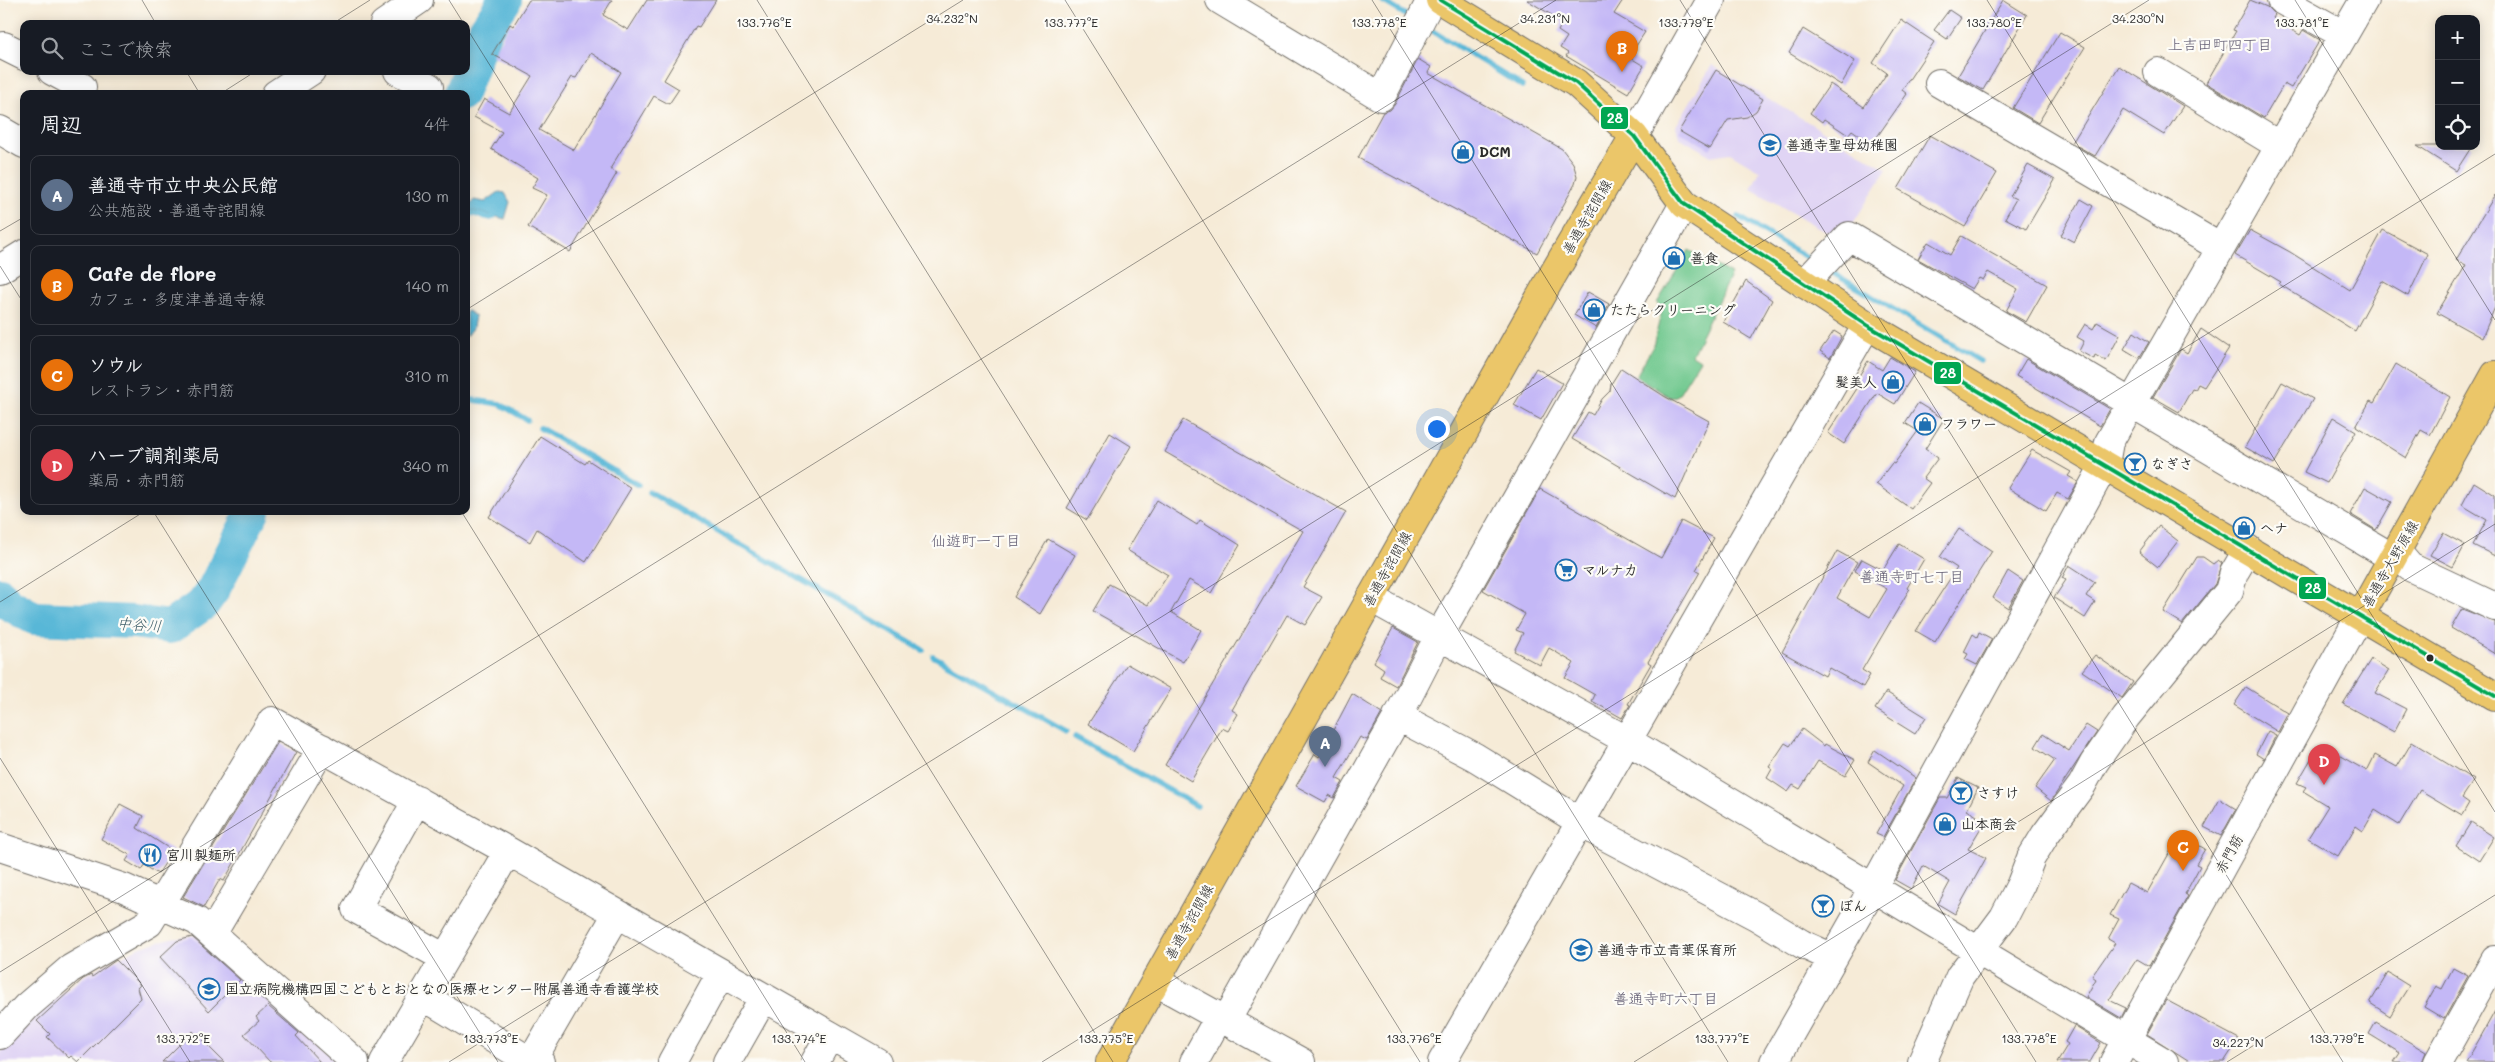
<!DOCTYPE html>
<html lang="ja">
<meta charset="utf-8">
<style>
:root{--surface:#171b24;--page:#242831;--text:#f1f3f6;--muted:#9ea1a6;--line:#363941;--accent:#1f6fb2}
body{margin:0;font-family:Mali,"Klee One",sans-serif;background:var(--page);color:var(--text)}
.controls{position:absolute;right:15px;top:15px;display:grid;overflow:hidden;border-radius:10px;box-shadow:0 2px 12px #0003}
.controls button{width:45px;height:45px;display:grid;place-items:center;padding:0;border:0;border-bottom:1px solid var(--line);background:var(--surface);color:var(--text);font:25px sans-serif}
.you{position:absolute;left:1436px;top:428px;width:18px;height:18px;margin:-12px;border:4px solid #fff;border-radius:50%;background:#1a73e8;box-shadow:0 0 0 8px #1a73e833}
.badge{display:grid;place-items:center;width:32px;height:32px;border-radius:50%;background:var(--accent);color:#fff;font-size:16px;font-weight:700}
.pin{position:absolute;translate:-50% -41px;filter:drop-shadow(0 1px 2px #0008)}
.pin::after{content:'';position:absolute;top:26px;width:18px;height:15px;background:inherit;clip-path:polygon(0 0,100% 0,50% 100%)}
.list{margin:0;padding:0;list-style:none}
h2{display:flex;justify-content:space-between;align-items:center;height:65px;margin:0;padding:0 20px;font-size:21px}
h2 small{font-size:16px;font-weight:400;color:var(--muted)}
.list li{display:grid;grid-template-columns:32px 1fr auto;gap:15px;align-items:center;box-sizing:border-box;height:80px;margin:0 10px 10px;padding:0 10px;border:1px solid var(--line);border-radius:10px}
.list b{display:block;font-size:19px;white-space:nowrap}
.list p{margin:0;font-size:16px;white-space:nowrap;color:var(--muted)}
.list em{font-size:16px;font-style:normal;color:var(--muted)}
.icon{flex:none;width:28px;height:28px;fill:none;stroke:currentColor;stroke-width:2;stroke-linecap:round;stroke-linejoin:round}
.map{position:relative;flex:none;width:2495px;height:1062px;overflow:hidden}
.search{position:absolute;background:var(--surface);box-shadow:0 2px 12px #0003;left:20px;top:20px;width:450px;height:55px;display:flex;align-items:center;gap:12px;box-sizing:border-box;padding:0 18px;border-radius:10px;color:var(--muted);font-size:19px}
.panel{position:absolute;background:var(--surface);box-shadow:0 2px 12px #0003;left:20px;top:90px;width:450px;height:425px;border-radius:10px}
.map>svg:first-child{display:block}
</style>
<div class="map">
<svg width="2495" height="1062" viewBox="0 0 2495 1062">
<rect width="100%" height="100%" fill="#fdfcf7"/>
<filter id="ink" filterUnits="userSpaceOnUse"><feTurbulence type="fractalNoise" baseFrequency=".02" numOctaves="2"/><feDisplacementMap in="SourceGraphic" scale="10" xChannelSelector="R" yChannelSelector="G"/><feConvolveMatrix kernelMatrix="1 2 1 2 8 2 1 2 1" color-interpolation-filters="sRGB"/></filter>
<filter id="wash" filterUnits="userSpaceOnUse"><feTurbulence type="fractalNoise" baseFrequency=".0096" numOctaves="4" result="noise"/><feDisplacementMap in="SourceGraphic" scale="20" xChannelSelector="R" yChannelSelector="G"/><feGaussianBlur stdDeviation="1.12" result="paint"/><feColorMatrix in="noise" values="0 0 0 0 0 0 0 0 0 0 0 0 0 0 0 0 0 1.4 0 .05"/><feComposite in="paint" operator="in"/></filter>
<g filter="url(#wash)">
<rect width="100%" height="100%" fill="#f6ebd7"/>
<path fill="#e0d4f4" d="M1712,65l175,104 -45,72 -91,-52 9,-18 -30,-18 -19,3 -32,-19 -3,-11z
M197,935l142,127h-339v-10l46,-46 39,-31 53,-27 33,-10z"/>
<path fill="#6fc88e" stroke="#4d7a5c" d="M1689,250l42,24 -39,81 8,5 -22,35 -7,3 -35,-22 17,-30 9,-36 -5,-7z"/>
<path fill="#59b7d7" stroke="#427181" d="M499,192l6,1 5,9 -5,17 -38,-10 7,-9 11,2z
M466,310l9,6 -2,11 -7,9z"/>
<g fill="none" stroke-linecap="round" stroke-linejoin="round">
<path stroke="#59b7d7" stroke-width="5.5" d="M1381,0l33,20
M1426,27l96,59
M466,212l25,6 3,-2
M1739,217l72,43
M1828,270l152,91
M466,399l34,5 27,16
M540,428l98,57
M649,492l274,158
M933,656l133,75
M1075,737l122,69"/>
<path stroke="#59b7d7" stroke-width="34" d="M461,94l24,-64 20,-30
M0,594l9,10 25,14 100,4 36,5 33,-23 10,-14 40,-79"/>
</g>
<g id="blocks">
<path fill="#c4b8f6" fill-rule="evenodd" d="M529,0h83l-9,15 25,15 19,-30h69l-17,27 -3,-1 -32,54 15,9 -10,15 -15,-8 -44,73 7,4 -47,79 -42,-25 19,-32 -15,-7 6,-10 -47,-29 11,-17 -28,-15 10,-18 25,14 23,-37 -40,-22 18,-30 3,2zM591,53l30,19 -47,78 -35,-20 33,-53 4,1z
M1527,0h96l-9,14 31,18 -16,25 15,9 -16,27 -62,-37 2,-3 -8,-5 7,-11 -9,-6 5,-9z
M2003,0l24,15 -44,75 -25,-14z
M2250,0l17,7 8,8 -2,3 27,17 3,-5 17,10 -29,48 -7,-4 -20,34 -58,-35 30,-52 -3,-1z
M1949,10l12,8 -14,21 -13,-9z
M1901,20l33,22 -32,48 5,4 -35,50 -20,-14 -4,5 -24,-16 -2,3 -12,-9 20,-29 34,23 23,-34 -14,-10z
M1803,29l52,32 -14,24 -52,-32z
M2060,32l25,15 -47,76 -25,-15z
M1418,59l13,8 -3,6 134,76 11,14 4,13 -2,8 -38,69 -179,-95 25,-46 7,-2 5,-6z
M2119,66l64,40 -19,29 -41,-25 -28,46 -23,-13z
M1716,70l47,29 -7,12 -9,6 -19,3 -18,29 -31,-18z
M1930,135l67,38 -32,54 -67,-38z
M2417,146h55l-16,25z
M2028,165l27,15 -29,49 -21,-11 11,-19 -6,-3z
M2495,195v112l-13,31 -45,-25 29,-48 -10,-5z
M2081,199l12,7 -19,36 -13,-7z
M2250,230l40,22 60,38 33,-60 45,24 -20,42 -26,-15 -27,50 -76,-47 2,-2 -46,-27z
M1961,236l86,49 -21,37 -20,-11 12,-22 -30,-17 -5,8 -4,-2 -7,11 -54,-30 10,-17 22,13z
M1746,281l26,19 -21,39 -28,-17z
M1588,292l21,12 -13,24 -22,-13z
M2097,322l23,13 -14,26 -11,-6 -1,4 -15,-8 5,-10 -7,-4 8,-13 8,5z
M2201,329l28,19 -25,39 -6,-3 -3,6 -3,-1 -13,23 -26,-15 28,-48 6,4z
M1834,331l8,5 -12,22 -10,-7z
M2134,332l15,10 -10,16 -15,-9z
M1890,357l25,15 -20,32 -18,-11 -33,51 -16,-11 30,-46 -4,-3 14,-23 14,9z
M2026,359l84,50 -10,17 -84,-50z
M2396,364l54,33 -20,38 -9,-5 -15,28 -50,-32 14,-25 4,2z
M1536,368l26,15 -21,37 -27,-15z
M1621,368l43,28 45,25 -34,78 -103,-60 16,-27 5,3 9,-16 8,-8 1,-7z
M2282,382l31,17 -39,65 -29,-17z
M1918,403l26,16 -19,30 13,9 -15,20 7,5 -19,26 -35,-25 16,-21 2,1 24,-33 -13,-8z
M2333,417l23,14 -29,52 -23,-11z
M1183,420l163,92 -43,75 19,10 -17,28 -18,-10 -55,95 6,4 -10,17 -6,-3 -31,53 -26,-16 138,-234 -138,-79z
M1110,433l21,13 -44,74 -20,-12z
M540,436l45,28 3,-4 43,28 -45,74 -49,-33 -7,13 -41,-25z
M2032,450l39,22 -3,4 10,6 -10,17 -11,-6 -11,18 -38,-23z
M2474,482l21,13v61l-22,-11 14,-25 -25,-15z
M2365,487l27,15 -16,28 -26,-16z
M1540,489l121,69 20,-37 33,17 -18,32 4,2 -52,90 3,2 -23,40 2,1 -8,13 -30,-17 3,-6 -30,-17 9,-15 -25,-15 -9,17 -26,-14 9,-18 -7,-3 9,-16 -42,-24z
M1157,500l40,25 3,-5 40,25 -29,48 -22,-13 -18,32 30,18 -18,32 -90,-51 16,-27 39,21 20,-30 -41,-25z
M2159,526l19,15 -20,26 -19,-15z
M1959,529l33,22 -57,91 -19,-11 41,-63 -17,-11z
M2443,533l22,12 -12,22 -23,-12z
M1048,539l27,16 -35,59 -26,-17z
M1899,544l25,15 -17,29 2,2 -47,80 8,5 -7,12 -34,-19 -4,8 -43,-24 55,-101 20,11 -20,36 33,19 17,-28 -32,-18 7,-12 21,11z
M2197,557h6l10,7 5,-4 4,3 -7,21 -33,40 -19,-12z
M2069,565l26,17 -9,14 9,6 -10,16 -31,-20 12,-18 -4,-2z
M2008,571l15,10 -15,27 -15,-10z
M2462,609l33,13v32l-44,-26z
M1393,628l25,14 -22,44 -16,-9 4,-8 -10,-7z
M1979,632l13,7 -15,26 -12,-6 3,-5 -4,-2 9,-18 4,3z
M2095,655l38,27 -11,16 -40,-27z
M2371,659l18,11 -14,23 31,16 -12,23 -51,-28z
M1127,664l44,25 -38,62 -45,-27z
M2246,687l42,26 -10,19 -44,-27z
M1886,692l40,25 -11,17 -40,-25z
M1352,694l30,19 -15,27 -7,-3 -24,41 7,4 -9,16 -5,-3 -4,7 -29,-16 19,-32 4,3z
M2086,725l11,7 -46,69 -16,-13 20,-28 -20,-13 8,-13 26,17z
M1802,729l22,17 1,-2 30,16 -10,16 -27,-15 -18,28 -7,-4 -5,7 -21,-14 5,-9 -3,-2 16,-24 5,3z
M2268,731l8,4 -12,24 -8,-5z
M278,742l18,10 -72,129 -4,-2 -16,28 -21,-10z
M2412,742l62,38 -12,18 7,5 -7,12 -42,-25 -21,35 -24,-15 -12,21 -7,-5 -18,30 -30,-18 20,-32 -25,-15 3,-4 -9,-4 14,-24 14,8 8,-15 34,19 8,-16 22,12z
M1875,750l41,28 -33,59 -7,-3 27,-48 -35,-24z
M1958,778l20,10 -11,22 10,6 -4,5 9,5 -14,23 18,9 -31,56 -17,-10 12,-22 -27,-16 -12,23 -16,-9 45,-82h7z
M2220,799l16,10 -15,27 -17,-9z
M120,804l23,12 -6,12 36,23 -15,23 -14,-9 -3,5 -15,-9 4,-6 -29,-16z
M2471,822l23,15 -15,24 -23,-15z
M2180,834l25,15 -9,15 4,2 -15,28 3,2 -39,70 -12,-7 -28,41 17,8 -5,10 -35,-21 10,-18 -4,-3 23,-33 -7,-4 11,-20 -9,-4 18,-32 19,10z
M192,937l48,43 -31,31 -49,-54 17,-16z
M116,960l25,25 -3,3 3,11 -63,63 -7,-6 -2,2 -22,-21 3,-3 -13,-13 46,-42 8,-4 1,2z
M2453,968l15,8 -24,43 -20,-12 12,-21 6,3z
M2388,973l21,13 -19,30 -20,-13z
M2166,1000l73,39 -15,23h-33l-44,-28z
M268,1006l31,27 -3,3 24,26h-50l-26,-28 15,-13 -3,-4z
M2495,1011v51h-29l14,-24z
M2376,1022l50,30 -4,10h-28l6,-9 -31,-19z
M2074,1026l27,17 -11,19h-33l11,-18 -3,-2z
M193,1031l31,31h-62z"/>
</g>
</g>
<g filter="url(#ink)">
<use href="#blocks" fill-opacity="0" stroke="#726e67" stroke-width="1"/>
<g fill="none" stroke-linecap="round" stroke-linejoin="round">
<g stroke="#726e67" stroke-width="30">
<path id="minor" d="M1220,0l161,97 50,-97
M2281,0l63,35
M384,24l35,-24
M4,46l20,10
M52,71l30,16 -4,7
M398,71l31,16
M2158,72l122,74
M1939,83l282,165
M276,94l35,-23
M0,130l24,14
M1634,136l77,-136
M0,269l24,-15
M1804,284l45,-48 544,322
M2397,552l13,15 85,40
M1371,598l257,143 536,321
M1397,716l78,41 122,75 159,84 46,28 31,14
M417,800l-61,109 89,49
M0,847l124,41 73,33 158,141
M212,934l110,-186
M1156,982l145,80
M423,996l97,59 20,7
M1226,1021l170,-301 43,-84 245,-432
M0,1035l27,-29 43,-37 79,-46 123,-202 236,130 369,211
M384,1062l124,-211
M531,1062l86,-148
M672,1062l49,-89
M727,1062l37,-65
M815,1062l15,-27
M1194,1062l25,-45
M1442,1062l425,-737
M1774,1062l99,-174 232,-424 4,-22 255,-442
M1922,1062l38,-86 44,-59 17,-33 10,-26 14,-23 37,-50 12,-22 32,-46 103,-126 5,-18 14,-24
M2114,1062l246,-446
M2438,1062l57,-102"/>
</g>
<g stroke="#726e67" stroke-width="30">
<path id="major" d="M1440,0l136,83 58,53 50,68 183,121 628,371
M2360,616l135,-241
M1110,1062l438,-779 86,-147"/>
</g>
<use href="#minor" stroke="#fff" stroke-width="28"/>
<use href="#major" stroke="#ebc669" stroke-width="28"/>
<g stroke="#fdfcf7" stroke-width="8">
<path id="bus-1" d="M1440,0l136,83 58,53 50,68 183,121 628,371"/>
</g>
<use href="#bus-1" stroke="#00a651" stroke-width="4"/>
</g>
</g>
<path fill="none" stroke="#2b2b2b" stroke-width="1" stroke-opacity="0.45" d="M142,0l14,24M449,0l15,24M757,0l663,1062M1065,0l663,1062M1372,0l664,1062M1680,0l663,1062M1987,0l508,812M2295,0l200,320M332,24l38,-24M466,27l647,1035M186,71l14,23M220,94l36,-23M0,231l24,-14M0,266l24,38M466,310l497,-310M153,511l345,551M461,511l344,551M0,602l145,-91M0,758l190,304M0,972l1556,-972M449,1062l1700,-1062M1042,1062l1453,-908M1634,1062l861,-538M2227,1062l268,-167"/>
<defs>
<g id="school-ring" transform="scale(1.125)"><circle r="9.5" fill="#fdfcf7" stroke="#1f6fb2" stroke-width="1.5"/><path d="M0-5L7-2L0 1L-7-2ZM-4 1L0 2.5L4 1V4Q0 6-4 4Z" fill="#1f6fb2"/></g>
<g id="shop-ring" transform="scale(1.125)"><circle r="9.5" fill="#fdfcf7" stroke="#1f6fb2" stroke-width="1.5"/><path d="M-5-2.5h2.3a2.7 3.5 0 0 1 5.4 0H5L5.5 6h-11ZM-1.5-2.5h3a1.5 2.3 0 0 0-3 0Z" fill="#1f6fb2"/></g>
<g id="bar-ring" transform="scale(1.125)"><circle r="9.5" fill="#fdfcf7" stroke="#1f6fb2" stroke-width="1.5"/><path d="M-6-5H6L.8 .8V4.5H3.5V6h-7V4.5H-.8V.8Z" fill="#1f6fb2"/></g>
<g id="supermarket-ring" transform="scale(1.125)"><circle r="9.5" fill="#fdfcf7" stroke="#1f6fb2" stroke-width="1.5"/><path d="M-6-5.5h2.5l.6 2H6L4.5 2H-2.5L-4.4-4H-6ZM-1.5 3.2a1.3 1.3 0 1 0 .1 0ZM3 3.2a1.3 1.3 0 1 0 .1 0Z" fill="#1f6fb2"/></g>
<g id="restaurant-ring" transform="scale(1.125)"><circle r="9.5" fill="#fdfcf7" stroke="#1f6fb2" stroke-width="1.5"/><path d="M-5-6h1v4h1v-4h1v4h1v-4h1v5L-1.5 .5V6h-2V.5L-5-1ZM5-6V6H3V1.5H1.5Q1.5-4 5-6Z" fill="#1f6fb2"/></g>
<g id="university-ring" transform="scale(1.125)"><circle r="9.5" fill="#fdfcf7" stroke="#1f6fb2" stroke-width="1.5"/><path d="M0-5L7-2L0 1L-7-2ZM-4 1L0 2.5L4 1V4Q0 6-4 4Z" fill="#1f6fb2"/></g>
</defs>
<g fill-rule="evenodd">
<use href="#school-ring" x="1770" y="145"/>
<use href="#shop-ring" x="1463" y="152"/>
<use href="#shop-ring" x="1674" y="258"/>
<use href="#shop-ring" x="1594" y="310"/>
<use href="#shop-ring" x="1893" y="382"/>
<use href="#shop-ring" x="1925" y="424"/>
<use href="#bar-ring" x="2135" y="464"/>
<use href="#shop-ring" x="2244" y="528"/>
<use href="#supermarket-ring" x="1566" y="570"/>
<use href="#bar-ring" x="1961" y="793"/>
<use href="#shop-ring" x="1945" y="824"/>
<use href="#restaurant-ring" x="150" y="855"/>
<use href="#bar-ring" x="1823" y="906"/>
<use href="#school-ring" x="1581" y="950"/>
<use href="#university-ring" x="209" y="989"/>
</g>
<circle fill="#2b2b2b" stroke="#fdfcf7" stroke-width="2" cx="2430" cy="658" r="4.5"/>
<g text-anchor="middle" stroke-width="4.5" stroke-linejoin="round" paint-order="stroke">
<g font-size="14" font-weight="bold" fill="#2b2b2b" stroke="#fdfcf7" text-anchor="start">
<text x="1786" y="150">善通寺聖母幼稚園</text>
<text x="1479" y="157">DCM</text>
<text x="1690" y="263">善食</text>
<text x="1610" y="315">たたらクリーニング</text>
<text x="1877" y="387" text-anchor="end">髪美人</text>
<text x="1941" y="429">フラワー</text>
<text x="2151" y="469">なぎさ</text>
<text x="2260" y="533">ヘナ</text>
<text x="1582" y="575">マルナカ</text>
<text x="1977" y="798">さすけ</text>
<text x="1961" y="829">山本商会</text>
<text x="166" y="860">宮川製麺所</text>
<text x="1839" y="911">ぼん</text>
<text x="1597" y="955">善通寺市立青葉保育所</text>
<text x="225" y="994">国立病院機構四国こどもとおとなの医療センター附属善通寺看護学校</text>
</g>
<g font-size="14" fill="#2b2b2b" stroke="#fdfcf7">
<text transform="translate(1587 217) rotate(-60)" y="5">善通寺詫間線</text>
<text transform="translate(2390 564) rotate(-60)" y="5">善通寺大野原線</text>
<text transform="translate(1387 569) rotate(-61)" y="5">善通寺詫間線</text>
<text transform="translate(2229 854) rotate(-61)" y="5">赤門筋</text>
<text transform="translate(1189 922) rotate(-61)" y="5">善通寺詫間線</text>
</g>
<g font-size="15" fill="#615c72" stroke="#fdfcf7">
<text x="2220" y="50">上吉田町四丁目</text>
<text x="976" y="546">仙遊町一丁目</text>
<text x="1912" y="582">善通寺町七丁目</text>
<text x="1666" y="1004">善通寺町六丁目</text>
</g>
<g font-size="15" font-style="italic" fill="#3b5c67" stroke="#fdfcf7">
<text transform="translate(139 625) rotate(4)" y="5">中谷川</text>
</g>
</g>
<g font-size="12" text-anchor="middle" fill="#2b2b2b" stroke="#fdfcf7" stroke-width="4.5" stroke-linejoin="round" paint-order="stroke">
<text x="952" y="23">34.232°N</text>
<text x="1545" y="23">34.231°N</text>
<text x="2138" y="23">34.230°N</text>
<text x="764" y="27">133.776°E</text>
<text x="1071" y="27">133.777°E</text>
<text x="1379" y="27">133.778°E</text>
<text x="1686" y="27">133.779°E</text>
<text x="1994" y="27">133.780°E</text>
<text x="2302" y="27">133.781°E</text>
<text x="183" y="1043">133.772°E</text>
<text x="491" y="1043">133.773°E</text>
<text x="799" y="1043">133.774°E</text>
<text x="1106" y="1043">133.775°E</text>
<text x="1414" y="1043">133.776°E</text>
<text x="1722" y="1043">133.777°E</text>
<text x="2029" y="1043">133.778°E</text>
<text x="2337" y="1043">133.779°E</text>
<text x="2238" y="1047">34.227°N</text>
</g>
<g stroke="#fdfcf7" stroke-width="2">
<rect x="1600" y="106" width="29" height="24" rx="5" fill="#00a651"/>
<rect x="1933" y="361" width="29" height="24" rx="5" fill="#00a651"/>
<rect x="2298" y="576" width="29" height="24" rx="5" fill="#00a651"/>
</g>
<g font-size="14" text-anchor="middle" font-weight="bold" fill="#fff">
<text x="1615" y="123">28</text>
<text x="1948" y="378">28</text>
<text x="2313" y="593">28</text>
</g>
</svg>
<div class="controls">
<button>+</button>
<button>−</button>
<button><svg class="icon" aria-label="locate" viewBox="0 0 24 24"><circle cx="12" cy="12" r="6"/><path d="M12 2v4M12 18v4M2 12h4M18 12h4"/></svg></button>
</div>
<div class="you"></div>
<div class="pin badge" style="left:1325px;top:767px;background:#5c6f8a">A</div>
<div class="pin badge" style="left:1622px;top:72px;background:#e8710a">B</div>
<div class="pin badge" style="left:2183px;top:871px;background:#e8710a">C</div>
<div class="pin badge" style="left:2324px;top:785px;background:#e0444e">D</div>
<div class="search"><svg class="icon" aria-label="search" viewBox="0 0 24 24"><circle cx="10" cy="10" r="6"/><path d="M15 15l6 6"/></svg>ここで検索</div>
<section class="panel">
<h2>周辺<small>4件</small></h2>
<ul class="list">
<li><span class="badge" style="background:#5c6f8a">A</span><div><b>善通寺市立中央公民館</b><p>公共施設 · 善通寺詫間線</p></div><em>130 m</em></li>
<li><span class="badge" style="background:#e8710a">B</span><div><b>Cafe de flore</b><p>カフェ · 多度津善通寺線</p></div><em>140 m</em></li>
<li><span class="badge" style="background:#e8710a">C</span><div><b>ソウル</b><p>レストラン · 赤門筋</p></div><em>310 m</em></li>
<li><span class="badge" style="background:#e0444e">D</span><div><b>ハーブ調剤薬局</b><p>薬局 · 赤門筋</p></div><em>340 m</em></li>
</ul>
</section>
</div>
